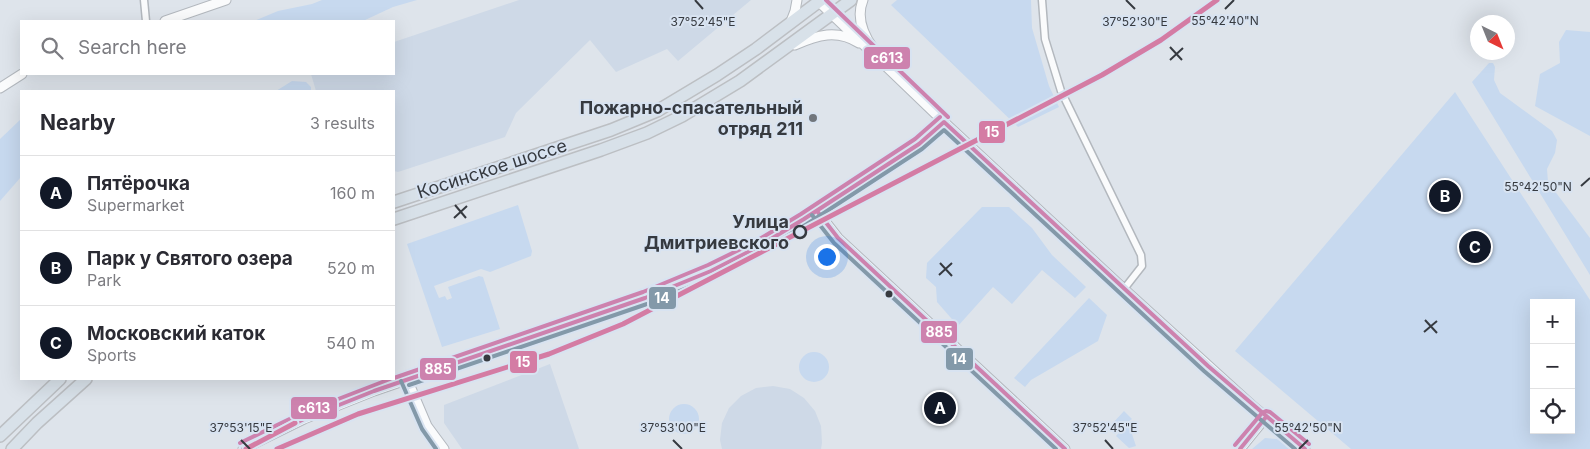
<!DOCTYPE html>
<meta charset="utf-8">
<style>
:root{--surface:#fff;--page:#f2f2f3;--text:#2b2b33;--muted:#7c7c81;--line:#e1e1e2;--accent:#111827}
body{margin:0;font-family:Inter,sans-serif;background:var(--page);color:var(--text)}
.controls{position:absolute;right:15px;bottom:15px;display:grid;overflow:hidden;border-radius:0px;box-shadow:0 5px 20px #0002}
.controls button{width:45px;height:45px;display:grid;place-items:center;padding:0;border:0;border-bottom:1px solid var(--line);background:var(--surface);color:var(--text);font:25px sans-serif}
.compass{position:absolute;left:1470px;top:15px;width:45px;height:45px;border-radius:50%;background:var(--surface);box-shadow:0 5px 20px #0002;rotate:137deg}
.you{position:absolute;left:826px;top:256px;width:18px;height:18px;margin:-12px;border:4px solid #fff;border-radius:50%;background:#1a73e8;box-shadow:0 0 0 8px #1a73e833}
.badge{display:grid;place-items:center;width:32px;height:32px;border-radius:50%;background:var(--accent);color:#fff;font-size:16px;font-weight:700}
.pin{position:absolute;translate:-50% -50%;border:2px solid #fff;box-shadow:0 1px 5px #0006}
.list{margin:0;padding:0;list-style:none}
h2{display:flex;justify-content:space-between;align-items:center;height:65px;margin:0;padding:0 20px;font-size:21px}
h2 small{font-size:16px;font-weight:400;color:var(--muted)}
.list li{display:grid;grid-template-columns:32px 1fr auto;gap:15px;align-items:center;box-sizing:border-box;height:75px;padding:0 20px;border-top:1px solid var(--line)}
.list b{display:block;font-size:19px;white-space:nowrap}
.list p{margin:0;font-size:16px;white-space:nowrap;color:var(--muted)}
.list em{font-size:16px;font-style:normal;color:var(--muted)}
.icon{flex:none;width:28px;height:28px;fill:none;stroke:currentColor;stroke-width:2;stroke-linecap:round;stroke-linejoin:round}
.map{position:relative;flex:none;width:1590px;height:449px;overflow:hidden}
.search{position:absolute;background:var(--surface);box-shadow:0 5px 20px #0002;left:20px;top:20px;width:375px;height:55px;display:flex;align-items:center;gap:12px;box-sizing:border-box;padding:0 18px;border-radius:0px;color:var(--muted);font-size:19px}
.panel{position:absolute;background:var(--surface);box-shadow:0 5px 20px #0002;left:20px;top:90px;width:375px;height:290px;border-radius:0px}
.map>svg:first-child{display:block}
</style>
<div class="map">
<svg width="1590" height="449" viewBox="0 0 1590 449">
<rect width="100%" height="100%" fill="#dee4eb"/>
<path fill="#ced9e7" d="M519,0h232l-73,61 -11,-12 -51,23 -26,-32 -74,73 -11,24 -107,35 -4,-1v-80h-78l-5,-17h83v-32z
M550,364l29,85h-117l-18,-26v-18z
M773,386l17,3 14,9 11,13 6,15 1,17 -1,6h-99l-2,-9 2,-17 7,-15 12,-12 15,-8z"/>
<path fill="#c7d9ef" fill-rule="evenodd" d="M322,0h95l-24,7 -30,14h-109l24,-10 34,-7z
M897,0h134l1,28 17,58 10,21 -41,20 -127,-122z
M1566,30l24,2v104l-55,-30 5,-32 20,-11 -1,-21z
M1489,63h4l2,4 -1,13 6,13 52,38 5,9 -2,13 -8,16 1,13 42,56v37l-118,-193z
M292,81l14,1 5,5v4h-35z
M1455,92l135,208v149h-239l-116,-98zM1534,303h37v127h-37z
M21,119v58l-21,24v-62z
M518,205l14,46 -1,5 -41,16 -9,-3 -47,17 5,12 6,-2 2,4 5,-2 -4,-11 31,-11 4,1 17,52 -58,18 -35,-103z
M982,207h27l23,21 20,27 34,32 -11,11 -33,-28 -30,34 -19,-17 -35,39 -21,-24 -1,-15 -10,-9 1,-15z
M1089,298l18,17 -9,26 -67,39 -6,7 -11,-9z
M799 367a15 15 0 1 1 30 0a15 15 0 1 1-30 0Z
M669 419a15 15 0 1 1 30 0a15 15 0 1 1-30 0Z
M1124,411l8,8 -4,3 8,24 -7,2 -13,-12 4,-5 -8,-7z
M1265,438l12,1 13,10h-38z"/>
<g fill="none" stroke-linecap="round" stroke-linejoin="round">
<g stroke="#b3b8be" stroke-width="9">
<path id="street" d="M144,0l2,21
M1042,0l3,39 16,52 80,164 1,11 -18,23"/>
</g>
<g stroke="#b3b8be" stroke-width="11">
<path id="secondary" d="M817,0l127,122 180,167 130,118 51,42
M863,0c-7,17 0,34 10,48
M165,21l61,-21
M790,24l5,-13 2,-11
M795,45c22,-10 42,-16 64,-2
M0,88l22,-14
M817,211l21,27 227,211
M407,379l20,47 17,23
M243,449l61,-30 70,-28 271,-93 66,-27 45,-23 48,-29 115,-75 25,-22
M1240,449l26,-32"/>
</g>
<g stroke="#bcbfc3" stroke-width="14">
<path id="highway" d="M394,202l217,-72 46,-19 60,-36 39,-26 65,-49
M394,219l207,-69 46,-17 35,-17 58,-35 111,-81
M0,436l60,-57
M12,449l25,-26 49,-44"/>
</g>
<use href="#street" stroke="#fafbfc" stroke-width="6"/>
<use href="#secondary" stroke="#fafbfc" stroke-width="9"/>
<use href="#highway" stroke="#d8e1e9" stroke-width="11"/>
<g stroke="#d8e3f1" stroke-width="8">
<path id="bus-1" d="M817,211l21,27 227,211
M243,449l61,-30 70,-28 271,-93 66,-27 45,-23 48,-29 115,-75 25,-22 264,244 97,83
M1240,449l26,-32"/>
</g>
<g stroke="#d8e3f1" stroke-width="8">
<path id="bus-2" d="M812,215l22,28 222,206
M401,381l21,48 14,20
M409,385l238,-81 67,-27 45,-24 48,-29 115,-75 22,-19 260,241 91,78"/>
</g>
<g stroke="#d8e3f1" stroke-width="8">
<path id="bus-3" d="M826,0l122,117
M394,378l249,-86 65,-27 45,-22 48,-29 114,-75 25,-22
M240,443l62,-30 88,-34
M1235,445l27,-32 4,-2 4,1 39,32"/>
</g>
<use href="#bus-1" stroke="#cd82ae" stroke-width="4"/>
<use href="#bus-2" stroke="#8399a9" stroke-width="4"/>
<use href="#bus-3" stroke="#cd82ae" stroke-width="4"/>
<g stroke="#d8e3f1" stroke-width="9">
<path id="metro-1" d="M246,449l49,-26
M277,449l81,-35 191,-60 74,-30 479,-249 59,-35 56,-40"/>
</g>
<use href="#metro-1" stroke="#d47ca4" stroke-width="5"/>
</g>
<path fill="none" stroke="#363a40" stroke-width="2" d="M695,0l8,9M1126,0l9,9M1225,9l9,-9M1170,47l12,13M1170,60l13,-12M1581,186l9,-8M455,205l11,13M454,218l13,-12M940,263l12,13M939,275l13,-12M1425,320l12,13M1424,332l13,-11M241,440l9,9M673,440l9,9M1105,440l8,9M1299,449l9,-9"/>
<circle fill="#71767c" stroke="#d8e3f1" stroke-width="2" cx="813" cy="118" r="5"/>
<circle fill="#d8e3f1" stroke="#363a40" stroke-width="2.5" cx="800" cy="232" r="6"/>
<g fill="#363a40" stroke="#d8e3f1" stroke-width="2">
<circle cx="889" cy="294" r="4.5"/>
<circle cx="487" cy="358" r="4.5"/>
</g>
<g text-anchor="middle" stroke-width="4" stroke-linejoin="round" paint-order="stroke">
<g font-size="18" font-weight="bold" fill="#363a40" stroke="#d8e3f1" text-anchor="end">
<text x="803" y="114">Пожарно-спасательный<tspan x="803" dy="21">отряд 211</tspan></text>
</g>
<g font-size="18" fill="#363a40" stroke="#d8e3f1">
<text transform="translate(492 169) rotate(-18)" y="6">Косинское шоссе</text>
</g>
<g font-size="18" font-weight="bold" fill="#363a40" stroke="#d8e3f1" text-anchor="end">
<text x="789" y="228">Улица<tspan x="789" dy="21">Дмитриевского</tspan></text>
</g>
</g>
<g font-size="12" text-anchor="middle" fill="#363a40" stroke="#d8e3f1" stroke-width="4" stroke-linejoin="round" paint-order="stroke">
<text x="1225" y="25">55°42'40"N</text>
<text x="703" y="26">37°52'45"E</text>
<text x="1135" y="26">37°52'30"E</text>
<text x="1538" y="191">55°42'50"N</text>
<text x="241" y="432">37°53'15"E</text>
<text x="673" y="432">37°53'00"E</text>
<text x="1105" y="432">37°52'45"E</text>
<text x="1308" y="432">55°42'50"N</text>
</g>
<g stroke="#d8e3f1" stroke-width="2">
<rect x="863" y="46" width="48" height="24" rx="5" fill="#cd82ae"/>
<rect x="978" y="120" width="28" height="24" rx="5" fill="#d47ca4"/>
<rect x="648" y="286" width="29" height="24" rx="5" fill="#8399a9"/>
<rect x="920" y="320" width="38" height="24" rx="5" fill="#cd82ae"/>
<rect x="945" y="347" width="29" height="24" rx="5" fill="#8399a9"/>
<rect x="509" y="350" width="29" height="24" rx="5" fill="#d47ca4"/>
<rect x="419" y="357" width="38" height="24" rx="5" fill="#cd82ae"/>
<rect x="290" y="396" width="48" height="24" rx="5" fill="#cd82ae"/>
</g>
<g font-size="14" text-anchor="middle" font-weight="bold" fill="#fff">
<text x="887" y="63">с613</text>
<text x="992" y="137">15</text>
<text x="662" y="303">14</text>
<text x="939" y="337">885</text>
<text x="959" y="364">14</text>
<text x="523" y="367">15</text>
<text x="438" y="374">885</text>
<text x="314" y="413">с613</text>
</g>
</svg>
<div class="controls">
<button>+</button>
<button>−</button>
<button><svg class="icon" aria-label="locate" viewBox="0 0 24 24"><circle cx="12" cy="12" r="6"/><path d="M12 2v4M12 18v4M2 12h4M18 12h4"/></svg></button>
</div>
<svg class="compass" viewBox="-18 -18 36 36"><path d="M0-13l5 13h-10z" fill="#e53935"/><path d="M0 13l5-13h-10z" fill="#7c7c81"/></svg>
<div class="you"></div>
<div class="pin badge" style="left:940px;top:408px">A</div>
<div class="pin badge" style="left:1445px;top:196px">B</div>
<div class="pin badge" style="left:1475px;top:247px">C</div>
<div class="search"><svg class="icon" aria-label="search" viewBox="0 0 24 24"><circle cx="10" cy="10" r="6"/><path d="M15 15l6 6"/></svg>Search here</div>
<section class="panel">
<h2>Nearby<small>3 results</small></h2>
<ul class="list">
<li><span class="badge">A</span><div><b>Пятёрочка</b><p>Supermarket</p></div><em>160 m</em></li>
<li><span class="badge">B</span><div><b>Парк у Святого озера</b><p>Park</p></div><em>520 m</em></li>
<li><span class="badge">C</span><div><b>Московский каток</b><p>Sports</p></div><em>540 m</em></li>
</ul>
</section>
</div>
